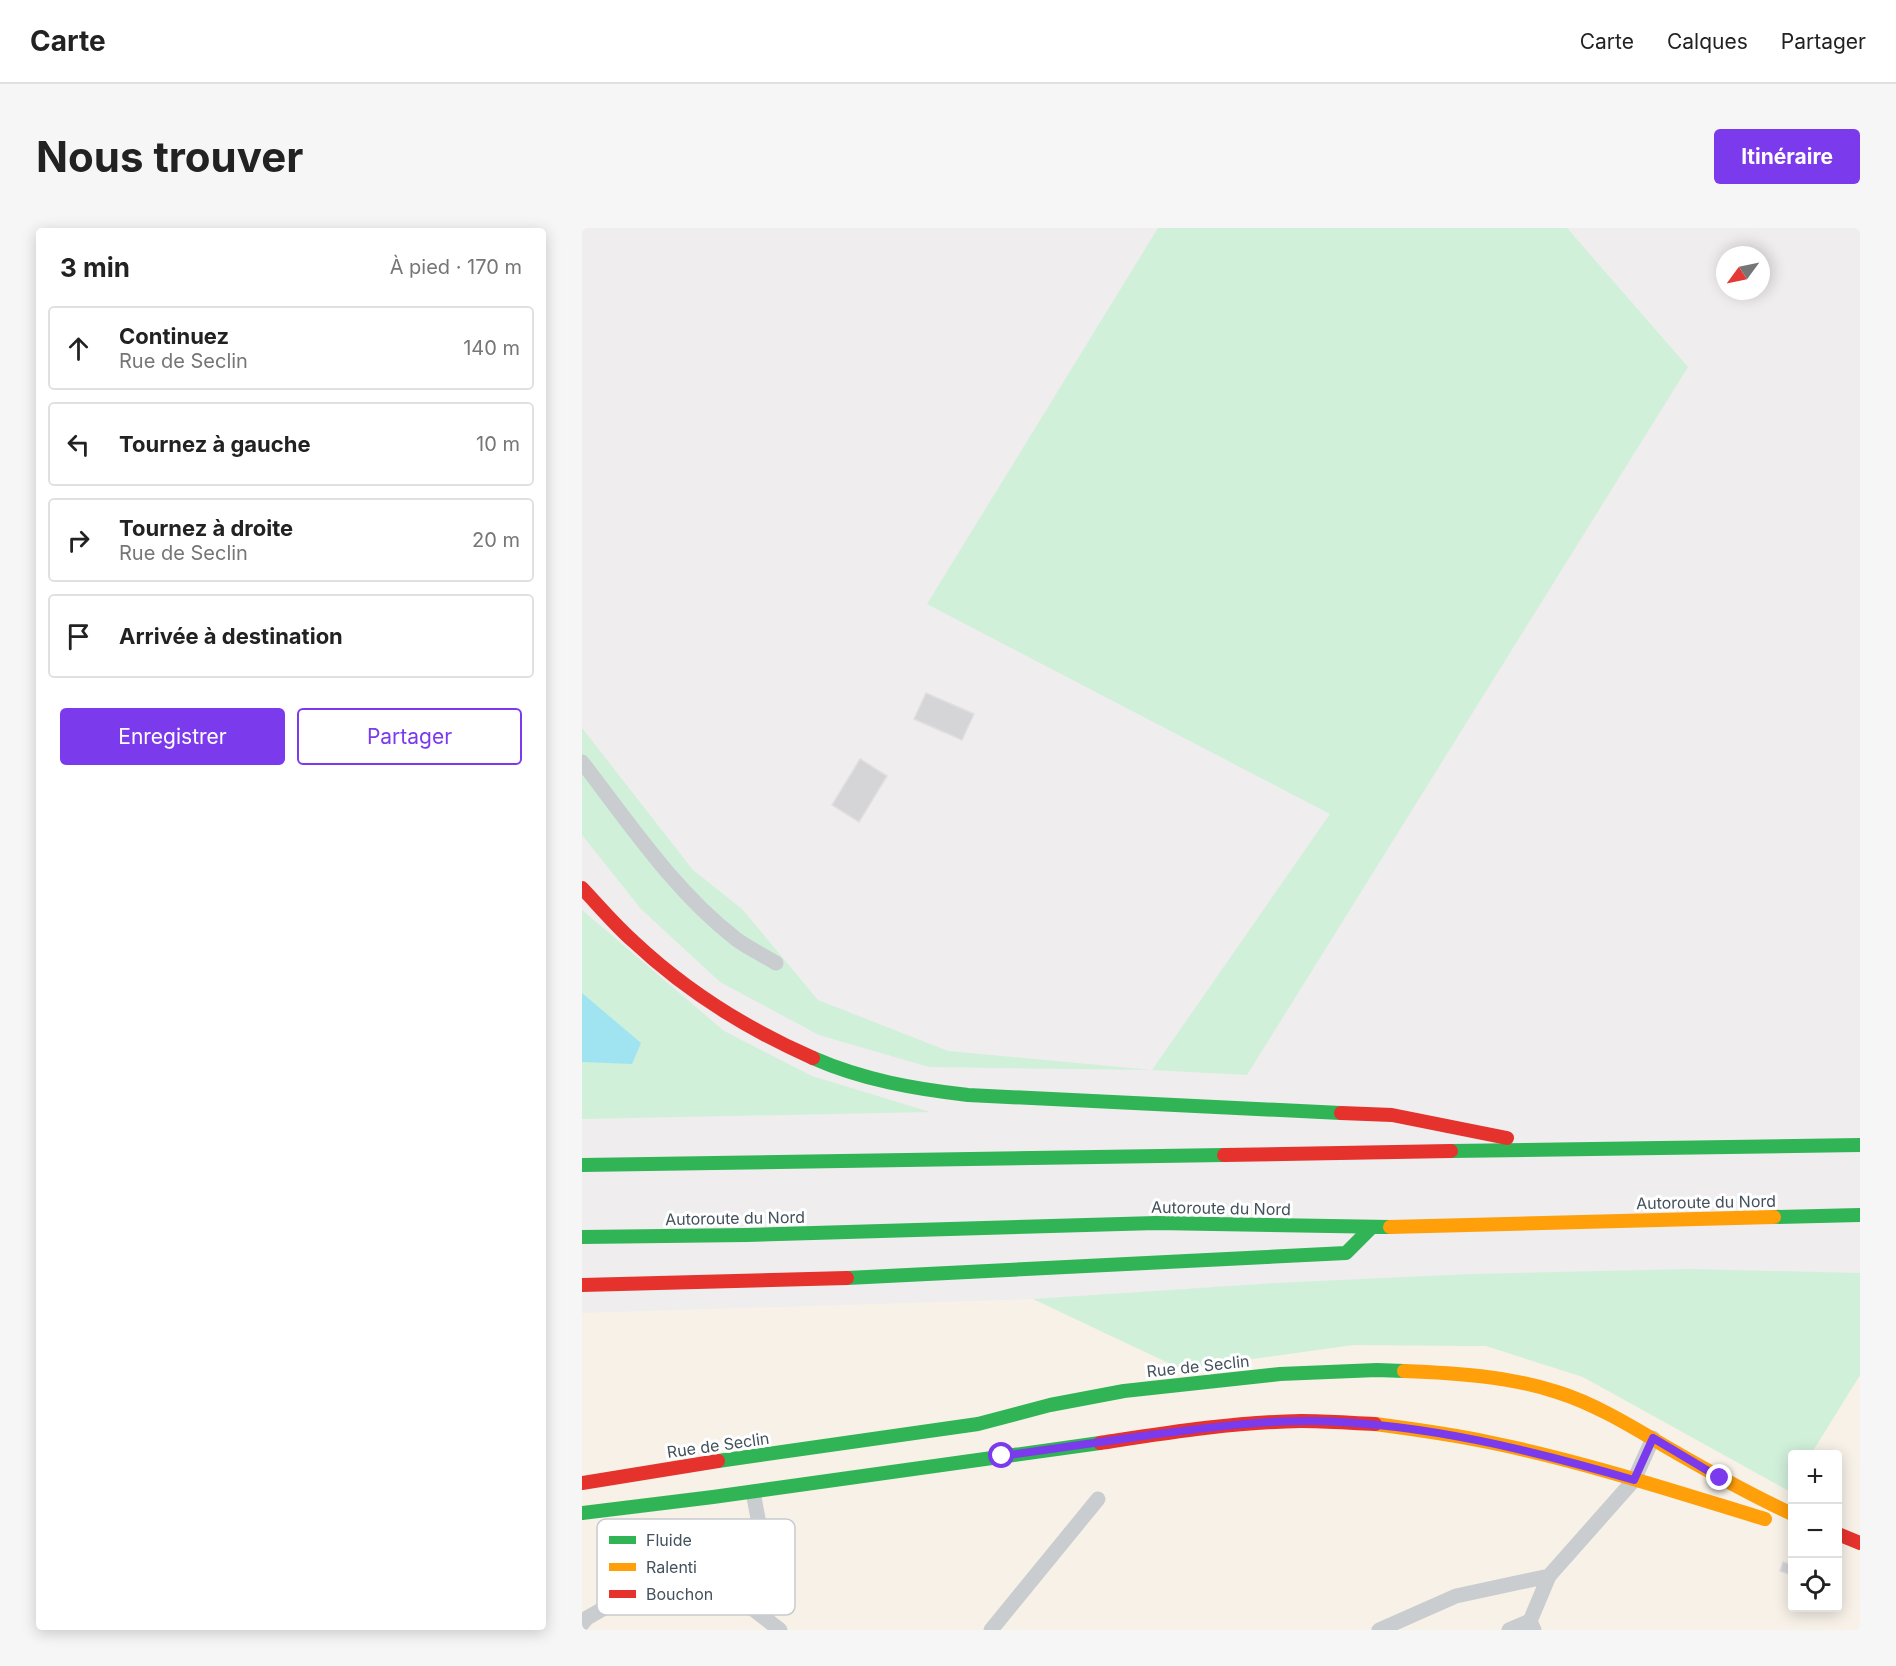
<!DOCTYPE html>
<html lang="fr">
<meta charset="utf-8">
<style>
:root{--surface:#fff;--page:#f6f6f6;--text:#222;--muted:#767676;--line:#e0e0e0;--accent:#7c3aed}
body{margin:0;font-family:Inter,sans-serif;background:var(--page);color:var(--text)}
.controls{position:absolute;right:18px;bottom:18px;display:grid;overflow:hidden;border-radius:6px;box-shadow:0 3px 15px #0003}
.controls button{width:54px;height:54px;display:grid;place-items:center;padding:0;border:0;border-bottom:2px solid var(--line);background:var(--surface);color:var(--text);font:30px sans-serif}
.compass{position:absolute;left:1134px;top:18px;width:54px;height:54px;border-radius:50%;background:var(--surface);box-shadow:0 3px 15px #0003;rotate:237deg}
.stop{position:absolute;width:18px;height:18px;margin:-14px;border:4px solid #7c3aed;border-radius:50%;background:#fff}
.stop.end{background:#7c3aed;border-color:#fff;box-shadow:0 2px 6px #0008}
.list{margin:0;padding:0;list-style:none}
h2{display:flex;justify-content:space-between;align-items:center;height:78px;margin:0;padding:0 24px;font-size:26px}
h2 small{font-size:20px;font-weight:400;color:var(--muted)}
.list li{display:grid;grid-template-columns:39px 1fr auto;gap:18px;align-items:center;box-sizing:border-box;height:84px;margin:0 12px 12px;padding:0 12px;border:2px solid var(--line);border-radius:6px}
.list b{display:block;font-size:22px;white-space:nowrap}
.list p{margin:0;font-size:20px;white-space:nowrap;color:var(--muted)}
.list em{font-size:20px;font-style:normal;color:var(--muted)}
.actions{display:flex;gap:12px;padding:18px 24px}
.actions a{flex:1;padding:14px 0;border:2px solid var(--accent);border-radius:6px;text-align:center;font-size:21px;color:var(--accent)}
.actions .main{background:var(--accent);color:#fff}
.icon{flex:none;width:33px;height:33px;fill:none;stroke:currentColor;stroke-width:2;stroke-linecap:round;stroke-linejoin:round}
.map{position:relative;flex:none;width:1278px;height:1402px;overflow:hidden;border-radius:6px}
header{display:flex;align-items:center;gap:36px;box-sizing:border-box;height:84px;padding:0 30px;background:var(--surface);border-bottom:2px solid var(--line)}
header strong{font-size:28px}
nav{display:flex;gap:33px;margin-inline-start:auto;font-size:21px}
.intro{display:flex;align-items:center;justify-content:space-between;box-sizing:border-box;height:144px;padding:0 36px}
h1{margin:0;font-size:42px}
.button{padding:15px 27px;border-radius:6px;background:var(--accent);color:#fff;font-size:21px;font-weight:700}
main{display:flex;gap:36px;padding:0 36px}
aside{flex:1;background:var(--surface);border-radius:6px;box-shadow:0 3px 15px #0003}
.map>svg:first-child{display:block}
</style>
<header>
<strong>Carte</strong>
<nav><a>Carte</a><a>Calques</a><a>Partager</a></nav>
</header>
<div class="intro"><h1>Nous trouver</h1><a class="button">Itinéraire</a></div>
<main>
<aside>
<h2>3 min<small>À pied · 170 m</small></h2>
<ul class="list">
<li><svg class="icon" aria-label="ahead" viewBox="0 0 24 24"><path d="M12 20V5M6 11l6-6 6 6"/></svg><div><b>Continuez</b><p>Rue de Seclin</p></div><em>140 m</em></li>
<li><svg class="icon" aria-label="left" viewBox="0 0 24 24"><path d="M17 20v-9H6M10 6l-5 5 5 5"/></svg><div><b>Tournez à gauche</b></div><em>10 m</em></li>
<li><svg class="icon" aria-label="right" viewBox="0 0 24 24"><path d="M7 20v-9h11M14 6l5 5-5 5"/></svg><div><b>Tournez à droite</b><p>Rue de Seclin</p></div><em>20 m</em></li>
<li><svg class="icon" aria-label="arrive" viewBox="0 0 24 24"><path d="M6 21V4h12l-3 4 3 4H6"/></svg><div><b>Arrivée à destination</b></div></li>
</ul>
<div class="actions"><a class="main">Enregistrer</a><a>Partager</a></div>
</aside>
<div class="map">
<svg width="1278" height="1402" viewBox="0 0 1278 1402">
<rect width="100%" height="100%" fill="#efeded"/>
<path fill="#f7f1e8" d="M451,1071l149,70 171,-24 133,1 97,31 206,114 3,-6v123h46v-154h-27l49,-79v255h-1278v-317z"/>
<path fill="#d0f0da" d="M576,0h409l121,139 -441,708 -95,-5 -223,-3 -110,-32 -99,-53 -79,-73 -59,-74v-107l111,142 49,39 76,91 130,51 204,19 178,-256 -403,-210z
M0,682l142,121 88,45 118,36 -348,7z
M1107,1041l171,4v102l-49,79h-19v31l-3,6 -206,-114 -97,-31 -133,-1 -172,24 -148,-70 242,-16 197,-9z"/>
<path fill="#a1e4f1" d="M0,765l59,50 -9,21 -50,-2z"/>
<path fill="#d5d5d7" stroke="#e0dfe0" stroke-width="1.5" d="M344,465l48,21 -12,26 -48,-21z
M278,531l27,17 -28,46 -27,-17z
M1201,1334l9,3v10l-12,-4z"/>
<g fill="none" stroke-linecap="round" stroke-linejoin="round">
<path stroke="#c9cdcf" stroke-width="15" d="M0,534c47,61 92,129 154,177 12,9 27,16 40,24
M154,1368l44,34
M0,1396l5,-6 38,-22h111l24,-67 -7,-37
M409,1402l107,-131
M797,1402l77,-34 93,-20
M927,1402l21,-9
M952,1402l-4,-9 19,-45 85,-96 19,-42"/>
<path stroke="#30b455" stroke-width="14" d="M231,830c50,22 102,31 155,37l373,18
M869,923l409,-6
M0,937l642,-10
M1192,989l86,-2
M0,1009l165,-2 409,-12 234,4
M265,1050l499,-25 26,-26
M136,1233l260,-37 72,-19 74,-14 156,-17 97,-4 27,1
M0,1285l131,-16 387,-54"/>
<path stroke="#ff9f0a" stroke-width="14" d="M808,999l384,-10
M822,1143c51,2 104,5 153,21 36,11 74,34 106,53 43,25 84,48 129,69
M793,1196c38,5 75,10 113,18 94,19 185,49 277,77"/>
<path stroke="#e5322d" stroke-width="14" d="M0,660c17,18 33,37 51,53 53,50 114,88 180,117
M759,885l51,2 115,23
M642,927l227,-4
M0,1057l265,-7
M518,1215c66,-10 134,-21 201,-22 25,0 49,2 74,3
M0,1255l136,-22
M1256,1306l22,9"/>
</g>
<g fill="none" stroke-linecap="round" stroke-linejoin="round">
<path stroke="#7c3aed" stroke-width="8" d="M420,1228c49,-7 99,-14 148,-21 55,-7 112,-15 168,-14 108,3 213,29 316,59l19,-42 67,40"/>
</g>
<g text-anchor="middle" stroke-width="6" stroke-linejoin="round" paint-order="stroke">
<g font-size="16" fill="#43515c" stroke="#fff">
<text transform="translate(1124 974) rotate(-1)" y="6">Autoroute du Nord</text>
<text transform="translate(639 980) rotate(1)" y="6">Autoroute du Nord</text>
<text transform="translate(153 990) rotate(-1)" y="6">Autoroute du Nord</text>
<text transform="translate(616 1138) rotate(-6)" y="6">Rue de Seclin</text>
<text transform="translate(136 1217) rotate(-8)" y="6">Rue de Seclin</text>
</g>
</g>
<rect x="15" y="1291" width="198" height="96" rx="9" fill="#fff" stroke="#c7cbce" stroke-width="1.5"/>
<rect x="27" y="1308" width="27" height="8" fill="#30b455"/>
<rect x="27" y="1335" width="27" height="8" fill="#ff9f0a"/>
<rect x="27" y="1362" width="27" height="8" fill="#e5322d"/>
<g font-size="16" fill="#43515c">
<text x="64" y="1318">Fluide</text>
<text x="64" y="1345">Ralenti</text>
<text x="64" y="1372">Bouchon</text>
</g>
</svg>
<div class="controls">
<button>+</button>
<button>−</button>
<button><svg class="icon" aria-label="locate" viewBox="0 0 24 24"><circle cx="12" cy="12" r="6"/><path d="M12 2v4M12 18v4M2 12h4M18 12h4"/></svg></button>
</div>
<svg class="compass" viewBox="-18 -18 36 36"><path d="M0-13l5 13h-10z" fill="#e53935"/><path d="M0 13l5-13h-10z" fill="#767676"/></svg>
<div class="stop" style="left:420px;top:1228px"></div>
<div class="stop end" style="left:1138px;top:1250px"></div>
</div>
</main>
